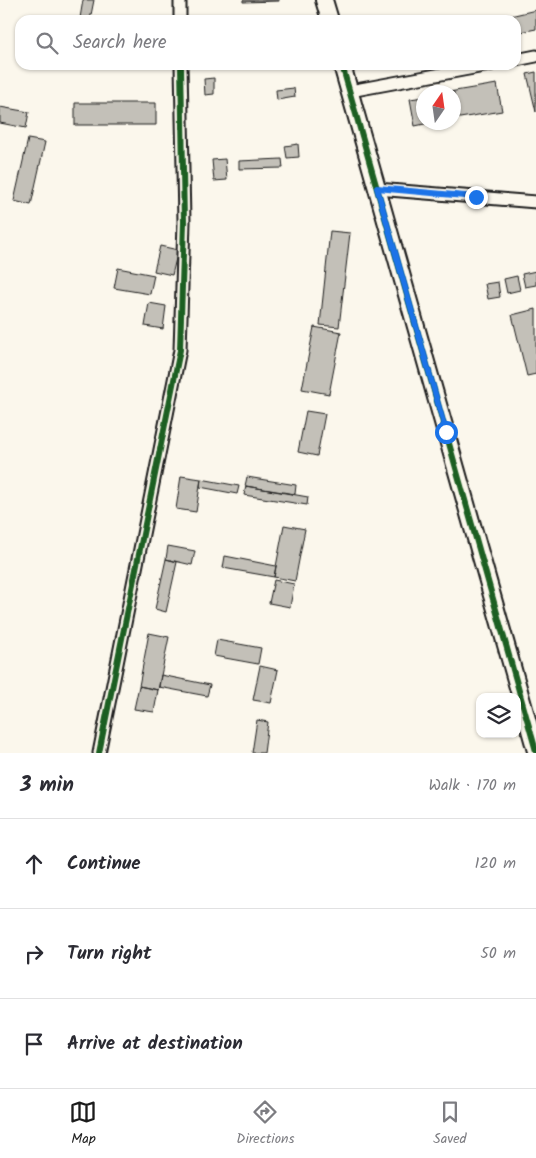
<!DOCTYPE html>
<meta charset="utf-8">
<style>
:root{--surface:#fff;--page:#f2f2f3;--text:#2b2b33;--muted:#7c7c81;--line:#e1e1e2;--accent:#1c1c1c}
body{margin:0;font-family:Kalam,sans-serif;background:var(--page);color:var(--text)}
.controls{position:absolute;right:15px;bottom:15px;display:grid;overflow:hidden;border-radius:10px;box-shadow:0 1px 4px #0004}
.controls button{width:45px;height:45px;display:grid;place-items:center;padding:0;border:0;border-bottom:1px solid var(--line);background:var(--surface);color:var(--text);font:25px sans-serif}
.compass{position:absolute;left:416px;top:85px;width:45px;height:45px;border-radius:50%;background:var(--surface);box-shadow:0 1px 4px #0004;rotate:13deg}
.stop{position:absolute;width:15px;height:15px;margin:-11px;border:4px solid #1a73e8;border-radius:50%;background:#fff}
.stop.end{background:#1a73e8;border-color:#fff;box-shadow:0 1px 5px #0008}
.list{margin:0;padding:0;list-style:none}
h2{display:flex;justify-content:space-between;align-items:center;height:65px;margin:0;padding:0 20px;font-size:21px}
h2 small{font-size:16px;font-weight:400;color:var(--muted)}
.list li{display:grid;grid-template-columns:32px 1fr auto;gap:15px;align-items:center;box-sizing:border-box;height:90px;padding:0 20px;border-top:1px solid var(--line)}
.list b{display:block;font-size:19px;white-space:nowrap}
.list em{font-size:16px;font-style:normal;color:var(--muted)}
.icon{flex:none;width:28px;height:28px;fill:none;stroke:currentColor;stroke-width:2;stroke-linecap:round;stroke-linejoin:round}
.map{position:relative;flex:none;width:536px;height:753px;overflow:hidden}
.search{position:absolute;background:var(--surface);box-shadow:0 1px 4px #0004;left:15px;right:15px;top:15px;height:55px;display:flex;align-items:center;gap:12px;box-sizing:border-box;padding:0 18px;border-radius:15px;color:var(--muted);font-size:19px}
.sheet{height:335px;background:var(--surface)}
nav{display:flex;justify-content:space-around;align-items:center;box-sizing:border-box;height:70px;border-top:1px solid var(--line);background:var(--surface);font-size:14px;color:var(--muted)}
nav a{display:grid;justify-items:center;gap:2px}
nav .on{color:var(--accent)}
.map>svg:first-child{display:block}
</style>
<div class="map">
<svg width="536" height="753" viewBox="0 0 536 753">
<rect width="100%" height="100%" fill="#fbf7ec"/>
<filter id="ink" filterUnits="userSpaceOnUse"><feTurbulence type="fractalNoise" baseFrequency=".02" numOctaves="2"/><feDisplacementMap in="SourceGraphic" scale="10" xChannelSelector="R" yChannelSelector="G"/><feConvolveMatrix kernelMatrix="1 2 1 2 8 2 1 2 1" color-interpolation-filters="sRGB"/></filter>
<g filter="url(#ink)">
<path fill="#c3c0b8" stroke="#1c1c1c" d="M83,0h11l-4,20 -10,-2z
M243,0h36v1l-36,1z
M536,10v19l-20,4v-13h-23z
M536,72v40l-9,-38z
M214,78v16l-9,1 -1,-16z
M497,84l5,27 -48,8v-27h-5z
M294,88l1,9 -18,3 -1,-10z
M424,97v25h10l-19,4 -5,-27z
M75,103h81v22h-81z
M0,107l29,5 -3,16 -26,-5z
M28,139l17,3 -14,63 -17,-4z
M298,144l1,13 -12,1 -2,-12z
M225,159l2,21 -13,1 -2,-21z
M282,159l1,9 -44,1v-8z
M330,231l20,2 -11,94 -19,-2z
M160,246l18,4 -6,25 -18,-4z
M118,268l36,7 -4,19 -36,-6z
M536,271v14l-11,2 -3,-13z
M517,276l3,14 -13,3 -3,-14z
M498,282l2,15 -12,2 -3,-15z
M149,303l17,3 -3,23 -18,-3z
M536,309v65l-9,2 -15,-61z
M314,327l27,5 -12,62 -27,-5z
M306,411l19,3 -8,42 -19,-4z
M181,476l20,3 -5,33 -20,-3z
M247,477l49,8 -1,9 -50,-8z
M201,479l38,7 -2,8 -37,-7z
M246,486l62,11 -1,8 -63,-10z
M284,525l21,4 -10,52 -21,-4z
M168,546l27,5 -3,14 -26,-6z
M225,556l51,10 -2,11 -51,-9z
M166,559l11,3 -11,50 -11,-3z
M274,580l20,4 -4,23 -21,-4z
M149,633l20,4 -11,53 -19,-4z
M217,640l44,8 -3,16 -44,-8z
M260,666l18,4 -7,33 -18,-3z
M161,675l49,10 -3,11 -48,-9z
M139,686l19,4 -4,22 -20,-3z
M257,720l11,2 -4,31h-12z"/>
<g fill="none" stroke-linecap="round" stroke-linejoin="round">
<g stroke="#1c1c1c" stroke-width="15">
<path id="street" d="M180,0v20
M516,60l20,-4
M350,91l140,-26
M377,189l159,13
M99,753l81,-403 4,-128 -3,-157"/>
</g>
<g stroke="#1c1c1c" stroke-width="20">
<path id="secondary" d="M324,0l6,20
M342,65l194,686"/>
</g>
<use href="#street" stroke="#fbf7ec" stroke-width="11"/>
<use href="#secondary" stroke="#fbf7ec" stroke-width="16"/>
<g stroke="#fbf7ec" stroke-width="9">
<path id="cycleway" d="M342,65l194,686
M99,753l81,-403 4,-128 -3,-157"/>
</g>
<use href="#cycleway" stroke="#1b5e20" stroke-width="6"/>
</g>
</g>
<g fill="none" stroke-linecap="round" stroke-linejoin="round" filter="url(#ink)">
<path stroke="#1a73e8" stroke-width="6" d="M446,432l-69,-244 99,9"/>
</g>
</svg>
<div class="controls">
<button><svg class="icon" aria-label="layers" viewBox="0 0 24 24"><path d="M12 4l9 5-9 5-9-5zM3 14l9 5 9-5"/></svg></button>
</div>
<svg class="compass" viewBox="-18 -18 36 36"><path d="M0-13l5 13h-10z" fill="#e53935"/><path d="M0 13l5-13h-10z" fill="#7c7c81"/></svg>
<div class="stop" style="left:446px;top:432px"></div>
<div class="stop end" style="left:476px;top:197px"></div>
<div class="search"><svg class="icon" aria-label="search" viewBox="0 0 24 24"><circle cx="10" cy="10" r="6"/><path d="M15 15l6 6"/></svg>Search here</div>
</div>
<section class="sheet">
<h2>3 min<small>Walk · 170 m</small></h2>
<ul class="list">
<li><svg class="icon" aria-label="ahead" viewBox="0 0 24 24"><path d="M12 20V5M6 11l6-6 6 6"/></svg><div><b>Continue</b></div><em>120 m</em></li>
<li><svg class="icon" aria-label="right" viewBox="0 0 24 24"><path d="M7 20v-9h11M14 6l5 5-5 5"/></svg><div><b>Turn right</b></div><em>50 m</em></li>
<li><svg class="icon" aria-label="arrive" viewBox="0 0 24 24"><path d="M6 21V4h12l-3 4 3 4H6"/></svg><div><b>Arrive at destination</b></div></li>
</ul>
</section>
<nav>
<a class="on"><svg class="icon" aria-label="map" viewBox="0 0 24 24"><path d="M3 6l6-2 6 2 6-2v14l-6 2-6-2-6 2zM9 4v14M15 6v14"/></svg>Map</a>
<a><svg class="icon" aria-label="directions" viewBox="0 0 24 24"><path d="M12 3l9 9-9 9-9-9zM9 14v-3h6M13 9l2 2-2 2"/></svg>Directions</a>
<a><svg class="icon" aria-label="saved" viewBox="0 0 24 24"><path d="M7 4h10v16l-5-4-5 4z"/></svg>Saved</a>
</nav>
